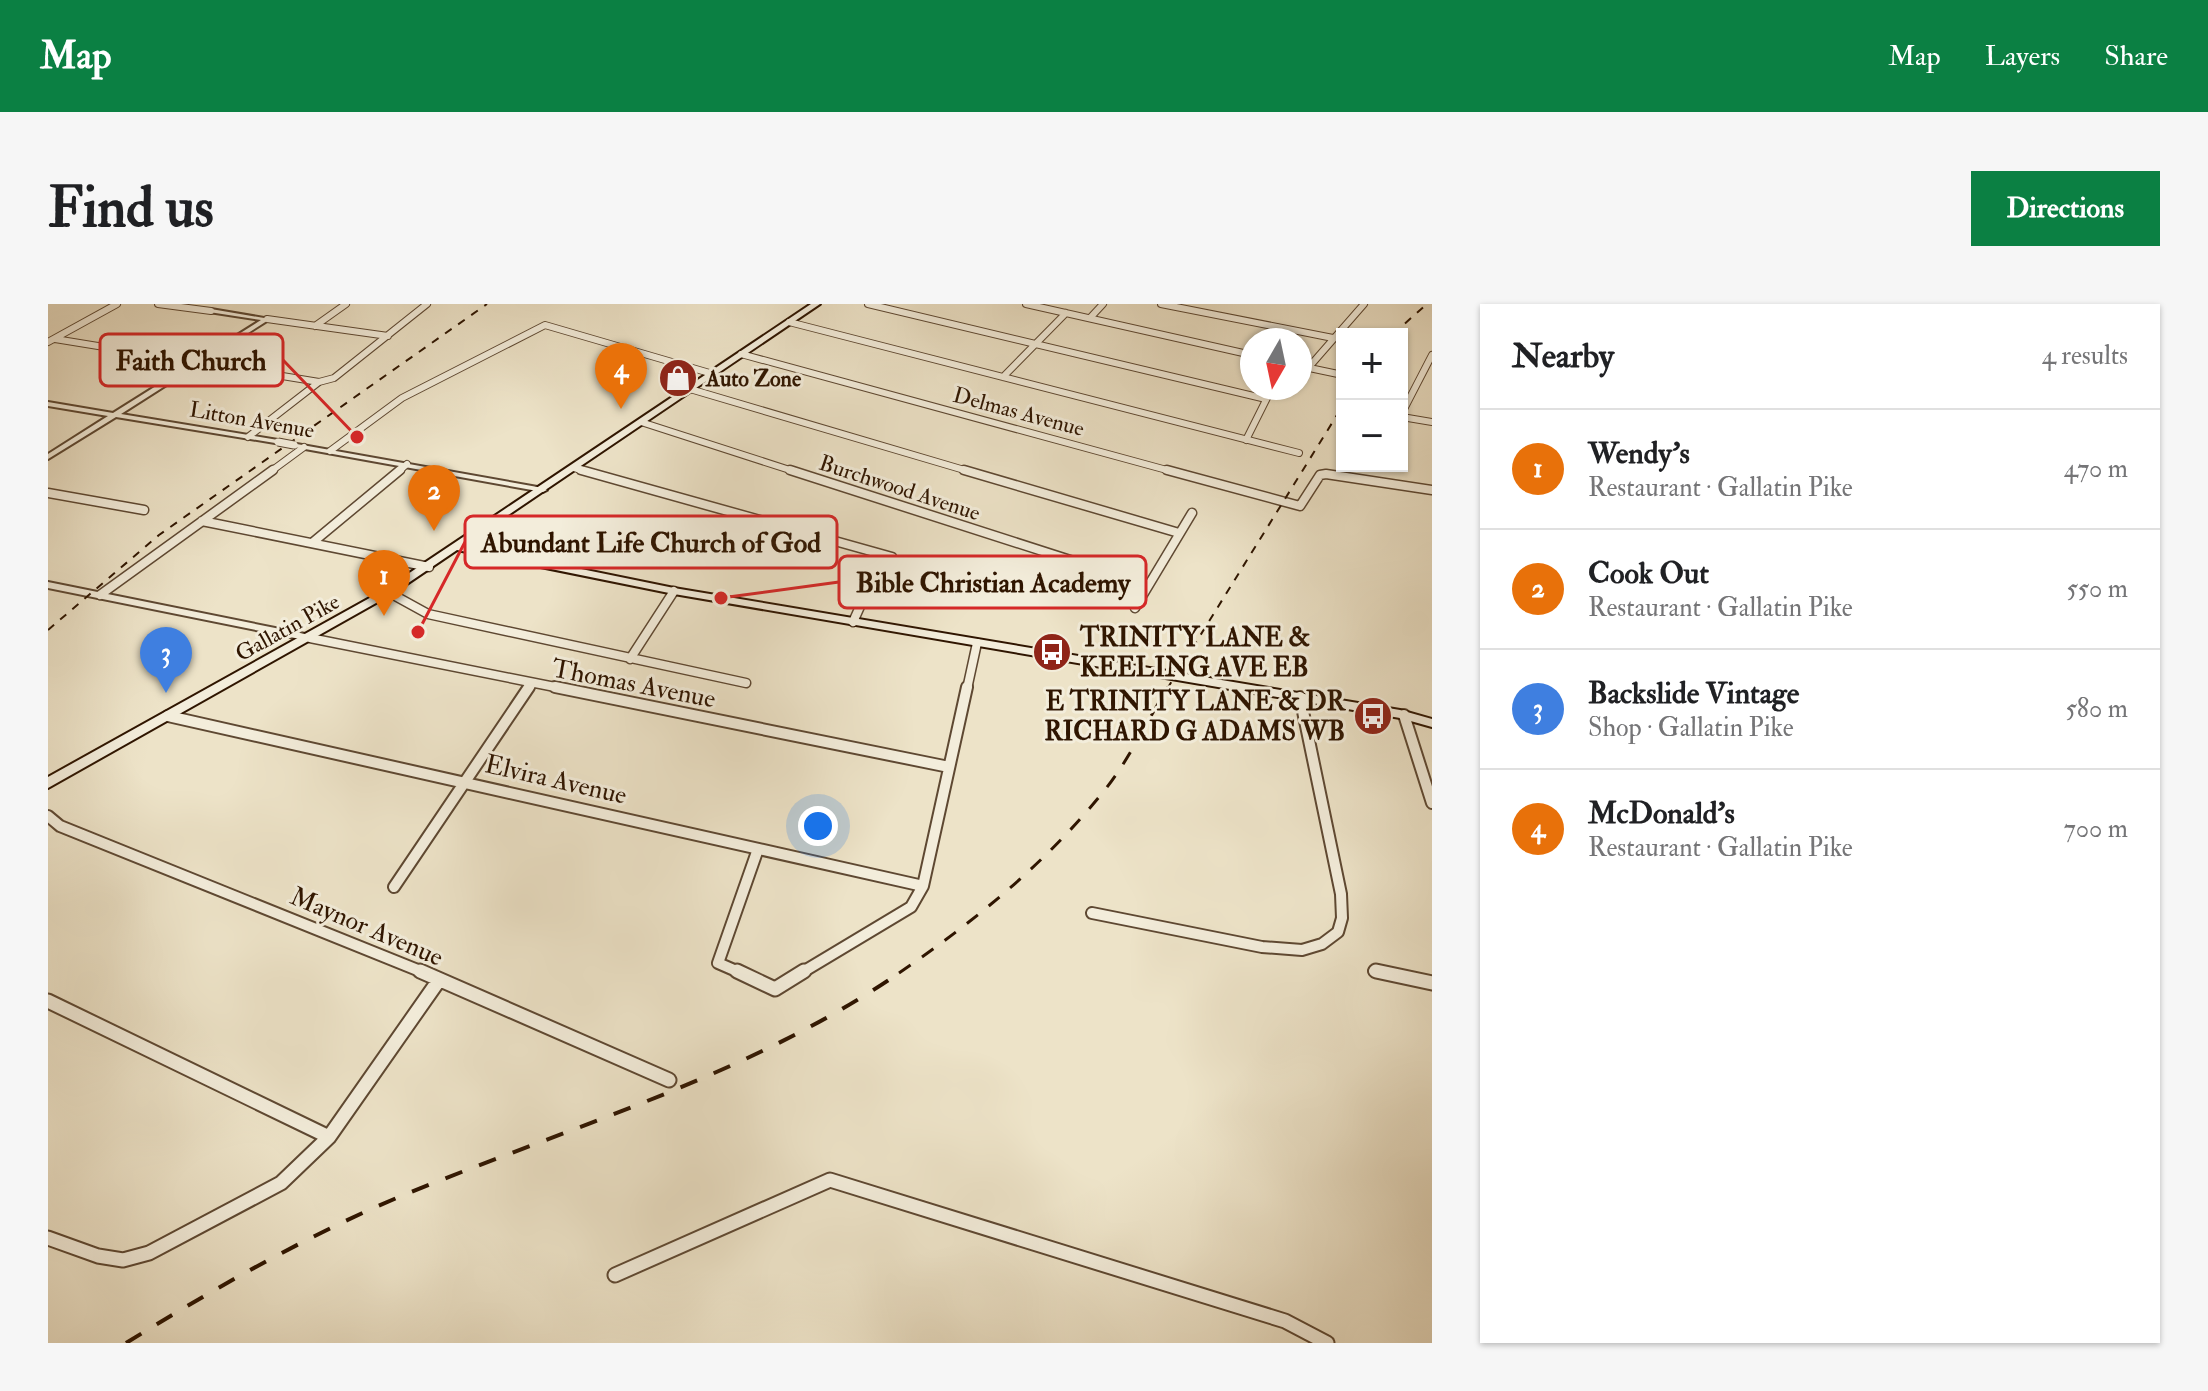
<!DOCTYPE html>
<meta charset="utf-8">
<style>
:root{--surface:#fff;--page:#f6f6f6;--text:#202124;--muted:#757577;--line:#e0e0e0;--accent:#0b8043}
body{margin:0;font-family:"IM FELL Double Pica",serif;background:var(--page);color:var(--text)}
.controls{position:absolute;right:24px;top:24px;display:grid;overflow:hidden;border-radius:0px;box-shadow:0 2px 6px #0004}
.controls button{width:72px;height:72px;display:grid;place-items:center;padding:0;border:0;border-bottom:2px solid var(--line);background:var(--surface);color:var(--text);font:40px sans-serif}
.compass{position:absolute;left:1192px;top:24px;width:72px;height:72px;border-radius:50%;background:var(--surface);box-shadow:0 2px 6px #0004;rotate:189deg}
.you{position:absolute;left:770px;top:522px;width:28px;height:28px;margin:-20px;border:6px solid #fff;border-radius:50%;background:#1a73e8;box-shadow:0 0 0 12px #1a73e833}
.badge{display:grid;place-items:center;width:52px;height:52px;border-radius:50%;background:var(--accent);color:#fff;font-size:26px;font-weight:700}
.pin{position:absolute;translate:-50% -66px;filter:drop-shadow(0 2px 4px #0008)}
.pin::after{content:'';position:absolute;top:42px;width:28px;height:24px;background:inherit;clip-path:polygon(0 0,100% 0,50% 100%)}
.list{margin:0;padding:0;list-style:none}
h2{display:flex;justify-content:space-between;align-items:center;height:104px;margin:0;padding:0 32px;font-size:34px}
h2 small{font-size:26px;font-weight:400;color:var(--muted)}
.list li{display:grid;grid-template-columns:52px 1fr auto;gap:24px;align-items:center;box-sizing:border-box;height:120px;padding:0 32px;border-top:2px solid var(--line)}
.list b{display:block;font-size:30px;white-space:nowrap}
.list p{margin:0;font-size:26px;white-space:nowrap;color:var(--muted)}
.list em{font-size:26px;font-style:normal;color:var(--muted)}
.map{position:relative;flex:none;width:1384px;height:1039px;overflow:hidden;border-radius:0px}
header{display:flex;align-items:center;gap:48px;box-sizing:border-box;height:112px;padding:0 40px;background:var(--accent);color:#fff}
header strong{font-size:38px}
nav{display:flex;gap:44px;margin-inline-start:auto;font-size:28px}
.intro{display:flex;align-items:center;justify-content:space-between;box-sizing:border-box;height:192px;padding:0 48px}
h1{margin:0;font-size:56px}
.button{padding:20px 36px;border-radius:0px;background:var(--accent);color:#fff;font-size:28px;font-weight:700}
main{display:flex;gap:48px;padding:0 48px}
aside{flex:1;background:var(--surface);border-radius:0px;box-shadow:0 2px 6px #0004}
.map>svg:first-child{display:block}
</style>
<header>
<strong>Map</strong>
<nav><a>Map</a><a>Layers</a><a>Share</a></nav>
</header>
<div class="intro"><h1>Find us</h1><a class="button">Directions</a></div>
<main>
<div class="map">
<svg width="1384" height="1039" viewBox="0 0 1384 1039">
<rect width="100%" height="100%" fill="#ede3c8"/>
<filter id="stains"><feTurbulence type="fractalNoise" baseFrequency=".0025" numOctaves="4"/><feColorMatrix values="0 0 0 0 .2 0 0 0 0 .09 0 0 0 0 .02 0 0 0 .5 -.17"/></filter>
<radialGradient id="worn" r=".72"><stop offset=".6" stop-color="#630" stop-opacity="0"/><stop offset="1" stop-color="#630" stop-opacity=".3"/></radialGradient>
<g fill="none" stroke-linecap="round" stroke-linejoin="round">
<g stroke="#5e4832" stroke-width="8">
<path id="minor-far3" d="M110,0l53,7
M820,0l398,95
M978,0l226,51
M1113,0l172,34
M1042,14l13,-14
M219,15l121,17
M741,18l510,131
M267,22l31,-22
M7,35l264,43
M0,38l69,-38
M693,50l433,118
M1252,62l38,8
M1261,63l55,-63
M955,73l63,-64
M642,85l281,83
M1354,109l30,-58
M1354,113l30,5
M593,118l155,50
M200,133l71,-55 15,-4 93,-74
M1198,136l26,-52
M282,147l72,-53 143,-73 168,49
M526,164l14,4
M222,168l34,-25
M350,168l9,-8"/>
</g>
<g stroke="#5e4832" stroke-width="11">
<path id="minor-far2" d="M533,166l311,87v8l-25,26 -14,31
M742,166l358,115
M916,166l215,63
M1119,166l133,36 20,-31 6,-1 106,16
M0,189l96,17
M154,217l227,46
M264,239l88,-73
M340,288l40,22 318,69
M52,291l173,-125
M1087,304l57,-95
M262,334l255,51
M582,355l44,-68
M480,385l3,-4
M919,385l10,-46"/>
</g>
<g stroke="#5e4832" stroke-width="14">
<path id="minor-far1" d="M507,383l394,80
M1356,411l28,88
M120,412l755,170 44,-199
M0,512l12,10 365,147
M346,583l135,-200
M1044,609l170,34 40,3 20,-6 16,-12 4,-14 -1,-24 -41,-197
M1326,667l12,2
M693,669l-23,-10 40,-114
M753,669l110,-66 12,-21"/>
</g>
<g stroke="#5e4832" stroke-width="17">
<path id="minor" d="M372,667l249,109
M689,667l38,18 29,-18
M1328,667l56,12
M0,697l281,136
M0,934l50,18 25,4 26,-7 132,-70 48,-46 110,-157
M567,971l215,-95 455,141 42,22"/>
</g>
<g stroke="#5e4832" stroke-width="4">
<path id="tertiary" d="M163,5l59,10 -149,95 157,26h3v4l-165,-27 -68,42v-5l60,-38 -60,-10v-4l65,11 148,-93 -52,-8 -1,-1z
M243,139l252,45 4,2 -4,2 -249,-45h-3z
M0,278l262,53 5,3 -5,3 -262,-53z"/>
</g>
<g stroke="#2f1500" stroke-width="4">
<path id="secondary" d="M763,0h9l-356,241 210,43 726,122 32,9v8l-32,-9 -726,-124 -217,-44 -65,44 -344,194v-11l336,-187z"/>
</g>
<use href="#minor-far3" stroke="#f3eddb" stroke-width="6"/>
<use href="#minor-far2" stroke="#f3eddb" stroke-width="8"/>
<use href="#minor-far1" stroke="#f3eddb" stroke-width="10"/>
<use href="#minor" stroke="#f3eddb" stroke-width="13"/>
<use href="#tertiary" fill="#f3eddb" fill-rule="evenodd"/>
<use href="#secondary" fill="#f3eddb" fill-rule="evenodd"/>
<path stroke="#2f1500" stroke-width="2" stroke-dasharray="8 8" stroke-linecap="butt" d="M1345,30l34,-30
M0,326l111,-95 328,-231
M1119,385l175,-282"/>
<path stroke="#2f1500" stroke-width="3" stroke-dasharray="14 14" stroke-linecap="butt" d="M851,669c76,-52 147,-110 205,-182 25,-31 43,-70 64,-104"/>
<path stroke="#2f1500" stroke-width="4" stroke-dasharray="18 18" stroke-linecap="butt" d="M78,1039c88,-54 178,-106 273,-146 169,-70 351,-121 503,-226"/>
<g stroke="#5e4832" stroke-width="9" stroke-linecap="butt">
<path id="tertiary-bridge" d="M230,138l16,3"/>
</g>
<use href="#tertiary-bridge" stroke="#f3eddb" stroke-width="7"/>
</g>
<defs>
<g id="shop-disc" transform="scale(2)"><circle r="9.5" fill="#8f2418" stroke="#f3eddb"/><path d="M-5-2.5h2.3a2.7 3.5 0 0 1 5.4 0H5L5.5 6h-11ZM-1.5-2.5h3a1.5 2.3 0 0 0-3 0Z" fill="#fff"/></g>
<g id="bus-disc" transform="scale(2)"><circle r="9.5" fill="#8f2418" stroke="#f3eddb"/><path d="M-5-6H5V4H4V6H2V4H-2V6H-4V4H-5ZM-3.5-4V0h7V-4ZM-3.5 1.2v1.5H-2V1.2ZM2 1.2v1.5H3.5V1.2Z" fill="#fff"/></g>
</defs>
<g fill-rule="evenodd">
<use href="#shop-disc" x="630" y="74"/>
<use href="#bus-disc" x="1004" y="348"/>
<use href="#bus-disc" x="1325" y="412"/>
</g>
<g text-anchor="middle" stroke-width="6" stroke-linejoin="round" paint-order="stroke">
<g font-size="22" font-weight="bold" fill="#2f1500" stroke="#f3eddb" text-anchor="start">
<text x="658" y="82">Auto Zone</text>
</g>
<g font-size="22" fill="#2f1500" stroke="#f3eddb">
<text transform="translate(971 107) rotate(15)" y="8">Delmas Avenue</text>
<text transform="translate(204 115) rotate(10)" y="8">Litton Avenue</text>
<text transform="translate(852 183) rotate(18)" y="8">Burchwood Avenue</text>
<text transform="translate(239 323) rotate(-29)" y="8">Gallatin Pike</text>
</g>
<g font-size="26" font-weight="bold" fill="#2f1500" stroke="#f3eddb" text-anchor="start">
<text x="1032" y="342">TRINITY LANE &amp;<tspan x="1032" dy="30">KEELING AVE EB</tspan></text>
<text x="1297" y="406" text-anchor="end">E TRINITY LANE &amp; DR<tspan x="1297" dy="30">RICHARD G ADAMS WB</tspan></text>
</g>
<g font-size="26" fill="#2f1500" stroke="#f3eddb">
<text transform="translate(586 379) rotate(11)" y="9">Thomas Avenue</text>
<text transform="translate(508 475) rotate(13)" y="9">Elvira Avenue</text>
<text transform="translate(319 622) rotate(23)" y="9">Maynor Avenue</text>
</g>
</g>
<path fill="none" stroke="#d62828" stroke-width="3" d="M309 133L235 56M370 328L417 238M673 294L791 278"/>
<g fill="#d62828" stroke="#f3eddb" stroke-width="3">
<circle cx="309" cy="133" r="8"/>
<circle cx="370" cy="328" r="8"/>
<circle cx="673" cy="294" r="8"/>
</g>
<g fill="#f3eddb" stroke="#d62828" stroke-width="3">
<rect x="52" y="30" width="183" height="52" rx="8"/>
<rect x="417" y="212" width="372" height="52" rx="8"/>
<rect x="791" y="252" width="307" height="52" rx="8"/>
</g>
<g font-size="28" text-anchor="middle" font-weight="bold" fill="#2f1500">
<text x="143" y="66">Faith Church</text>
<text x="603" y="248">Abundant Life Church of God</text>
<text x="945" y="288">Bible Christian Academy</text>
</g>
<rect width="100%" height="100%" filter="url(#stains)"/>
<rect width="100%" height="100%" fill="url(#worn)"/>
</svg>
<div class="controls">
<button>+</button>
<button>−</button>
</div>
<svg class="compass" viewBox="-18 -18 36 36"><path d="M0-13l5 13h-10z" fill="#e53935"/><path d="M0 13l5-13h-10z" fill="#757577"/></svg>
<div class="you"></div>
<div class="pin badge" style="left:336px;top:312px;background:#e8710a">1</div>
<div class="pin badge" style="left:386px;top:227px;background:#e8710a">2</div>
<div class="pin badge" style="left:118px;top:389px;background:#3f7fe0">3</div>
<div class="pin badge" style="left:573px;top:105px;background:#e8710a">4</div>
</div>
<aside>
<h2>Nearby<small>4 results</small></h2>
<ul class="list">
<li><span class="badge" style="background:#e8710a">1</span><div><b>Wendy's</b><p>Restaurant · Gallatin Pike</p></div><em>470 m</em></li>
<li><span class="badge" style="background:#e8710a">2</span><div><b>Cook Out</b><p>Restaurant · Gallatin Pike</p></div><em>550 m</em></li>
<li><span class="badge" style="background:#3f7fe0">3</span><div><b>Backslide Vintage</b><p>Shop · Gallatin Pike</p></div><em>580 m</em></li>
<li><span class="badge" style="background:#e8710a">4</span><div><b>McDonald's</b><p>Restaurant · Gallatin Pike</p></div><em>700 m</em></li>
</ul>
</aside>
</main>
